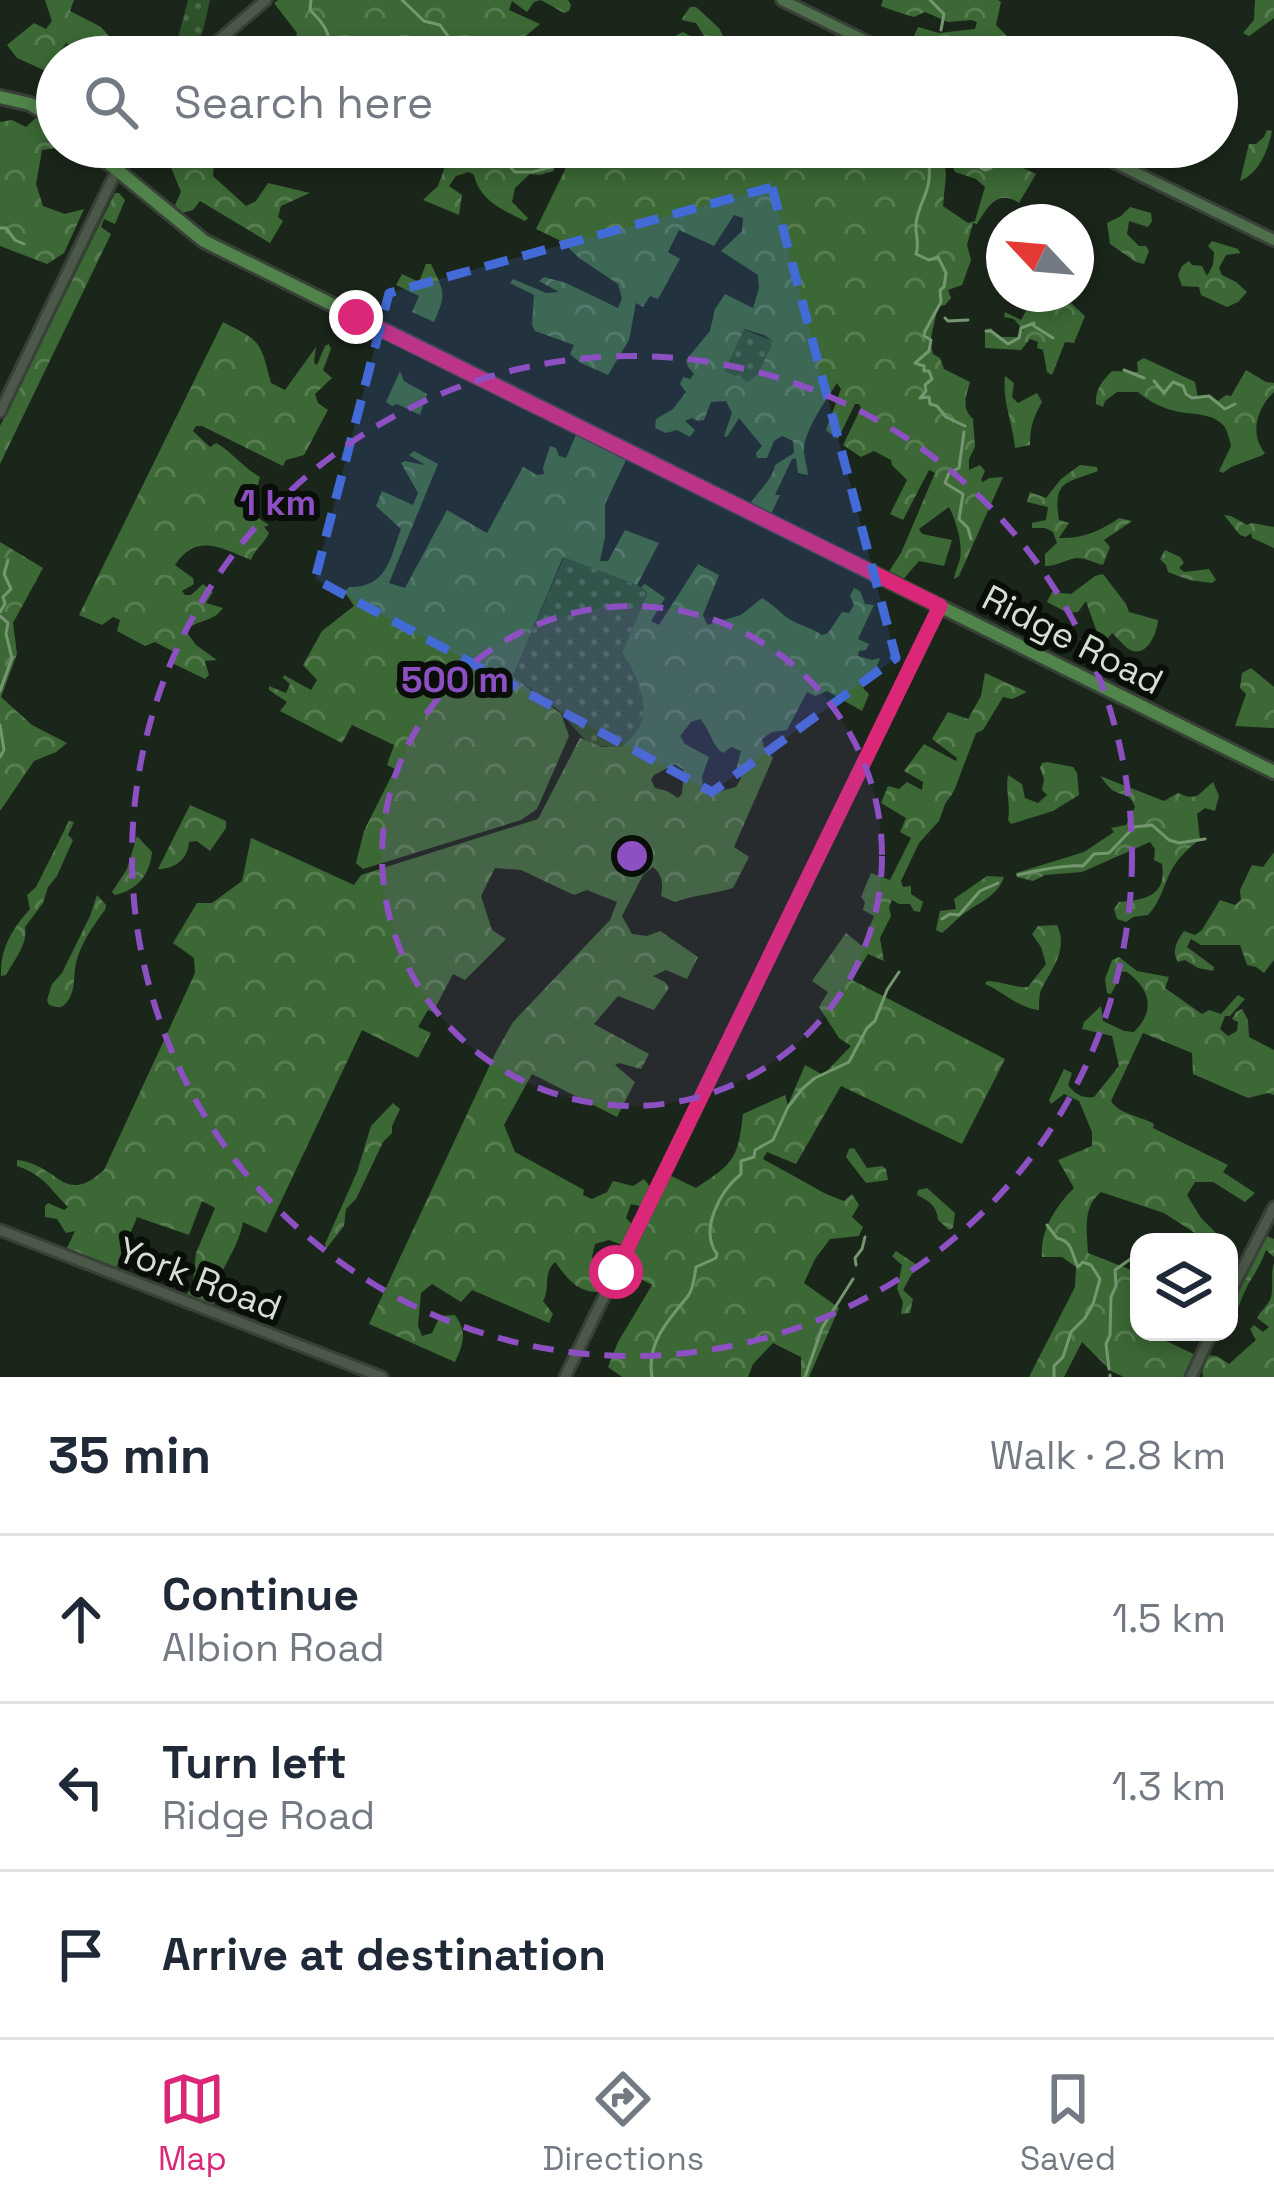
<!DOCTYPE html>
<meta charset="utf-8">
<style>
:root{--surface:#fff;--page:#f2f2f3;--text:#1f2937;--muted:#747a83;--line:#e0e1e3;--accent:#db2777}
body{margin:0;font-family:"Space Grotesk",sans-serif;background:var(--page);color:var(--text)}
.controls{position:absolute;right:36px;bottom:36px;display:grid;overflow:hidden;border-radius:24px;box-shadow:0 6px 18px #0003}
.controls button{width:108px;height:108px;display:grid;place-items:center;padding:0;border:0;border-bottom:3px solid var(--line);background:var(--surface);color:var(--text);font:60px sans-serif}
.compass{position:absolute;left:986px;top:204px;width:108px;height:108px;border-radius:50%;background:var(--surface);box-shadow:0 6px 18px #0003;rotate:296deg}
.stop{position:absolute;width:36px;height:36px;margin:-27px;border:9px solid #db2777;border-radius:50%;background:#fff}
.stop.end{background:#db2777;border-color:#fff;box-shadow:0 3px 12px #0008}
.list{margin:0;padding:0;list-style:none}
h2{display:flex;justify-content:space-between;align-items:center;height:156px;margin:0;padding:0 48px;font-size:51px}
h2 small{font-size:39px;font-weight:400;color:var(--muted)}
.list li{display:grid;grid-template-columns:78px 1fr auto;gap:36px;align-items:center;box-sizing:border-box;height:168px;padding:0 48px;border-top:3px solid var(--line)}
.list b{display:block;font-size:45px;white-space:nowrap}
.list p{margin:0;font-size:39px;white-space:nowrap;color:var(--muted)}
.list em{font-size:39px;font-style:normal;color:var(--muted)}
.icon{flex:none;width:66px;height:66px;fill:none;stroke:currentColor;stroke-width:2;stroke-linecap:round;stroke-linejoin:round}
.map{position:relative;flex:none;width:1274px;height:1377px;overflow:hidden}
.search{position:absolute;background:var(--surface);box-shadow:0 6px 18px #0003;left:36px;right:36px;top:36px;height:132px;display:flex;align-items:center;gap:30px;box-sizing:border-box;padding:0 42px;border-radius:66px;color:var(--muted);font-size:45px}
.sheet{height:660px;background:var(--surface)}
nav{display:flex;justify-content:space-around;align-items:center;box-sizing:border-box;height:168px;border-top:3px solid var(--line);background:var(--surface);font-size:33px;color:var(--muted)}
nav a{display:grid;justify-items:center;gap:6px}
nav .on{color:var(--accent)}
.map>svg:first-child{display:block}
</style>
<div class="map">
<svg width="1274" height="1377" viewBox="0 0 1274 1377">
<defs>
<pattern id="grass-dots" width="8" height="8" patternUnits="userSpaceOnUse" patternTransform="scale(3)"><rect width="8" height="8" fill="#2d5129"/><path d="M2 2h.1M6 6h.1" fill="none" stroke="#4b6a47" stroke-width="1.8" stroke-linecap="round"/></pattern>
<pattern id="forest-crowns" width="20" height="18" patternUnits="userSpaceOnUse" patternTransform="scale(3)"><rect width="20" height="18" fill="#3b6835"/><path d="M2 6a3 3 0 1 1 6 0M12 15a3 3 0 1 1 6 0" fill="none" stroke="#577d51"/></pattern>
<pattern id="water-rules" width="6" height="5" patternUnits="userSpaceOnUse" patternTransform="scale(3)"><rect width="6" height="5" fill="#4a7845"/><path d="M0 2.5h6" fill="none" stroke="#455e42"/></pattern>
</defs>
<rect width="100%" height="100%" fill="#1b261a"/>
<path fill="url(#grass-dots)" d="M188,0h22c-6,24 -7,55 -37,57z
M743,329l30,12 -15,33 -10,9 -23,-11z
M564,557l73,28 12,7 -27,61c15,21 31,55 14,79 -3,6 -10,10 -15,15 -38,1 -36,-9 -59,-33 -14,-14 -33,-26 -49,-38z"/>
<path fill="url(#forest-crowns)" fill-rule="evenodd" d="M45,0h29l-4,11 31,16 22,25 -3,5h-30l-24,-14 -18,29 -31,-14 -10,-13 27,-22 12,6 6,-8z
M278,0h290l3,5 -2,6 -5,2 -23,-13 -7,2 -7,10 -15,-11 -3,9 31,14 -24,20 -2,13h-233l13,-15 3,-9 -23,-30z
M883,0h115l3,2 -5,23 12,12 -6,6 -10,-5 -14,12 -10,3 -46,-13 -14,15 -1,-4 11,-24 21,6 36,-4 2,-7 -6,-2 -23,2 -23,-10 -11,5c-7,-2 -29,-9 -33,-11z
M1255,0h19v18l-25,18 -6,-3 11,-13z
M690,7h6l23,21 9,17 14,12h-66l-7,-4 6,-17 8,-4 11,6 14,17 5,-4 -17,-28 -15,-3z
M39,115l18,10v22h6l-21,3 -6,34 7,22 22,8 19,-5 -20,44 -17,11 -47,-18v-124l12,-2 14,7z
M1267,130l5,1c-4,20 -13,42 -32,50l9,-37h7l8,-7z
M188,147h27l-2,29 33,30 10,-5 12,-18 42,10 -29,13 -3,11 5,4 -13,22 -70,-42 -7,9 -11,3 -7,-8 6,-13 -14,-35z
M452,147h62c7,26 24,14 36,0h16l-13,24 -13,4 -10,-1 -15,14 -3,14 16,16 -3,3c-22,-11 -45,-20 -51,-46l-5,-3 -13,4 -7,10 13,9 -3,20 -36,-15 15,-14z
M576,147h208l5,5 34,-5 10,9 4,-1 2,-8h103l4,27 -3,32 25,17 7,-2 10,-34 -9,-8 -21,-7 -3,-7c12,-10 25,-2 39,3 14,-11 30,0 45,6l-17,29c-21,-14 -31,3 -42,21l-4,-1 -6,22 4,15 -9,25 -14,5 3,8 -6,7 -7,1 -8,36 3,12 7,4 4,11 26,13c-4,14 -9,26 3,37l2,28 -6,12v11l11,-5 5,6 -4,9 2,2 6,-4 14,-1 -44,99 -5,3c1,-7 4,-14 6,-20 3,-16 -4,-38 -11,-52l-30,22 3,5 30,6 -8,26 -25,-5 -18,21 -15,-6 15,-23 34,-80 -6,-3 -26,50 -13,-6 17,-34 -15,-15 -1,-5 -17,-9 -13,6 -18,-12 18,-37 -2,-4h-4l-17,35 -12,-9 15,-41 -4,-6c-11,17 -29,42 -33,63 -1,9 3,19 4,29l-10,-2 -2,-15 -4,1 -17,36h5l-10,21 -21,-11c9,-14 23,-24 26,-40l19,-12 -1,-12 -11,-5 -8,5 -7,17h-10l-1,-5 6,-7 -23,-28 -12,19 -3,-1 8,-23 -6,-12 -15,1 -7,18 -6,1 -6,-3 -7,3 10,9 -5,7 -13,-7 -11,3 -11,-5 1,-9 17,-10 13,-17 -6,-8 3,-7 7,2 4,-5 -6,-7 -2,-7 24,-29 5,-22 10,-15 28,14 6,-20 -1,-13 -37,-24 21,-20 1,-13 -9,-3 -20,31 -35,-16 -11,22 12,7 -22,40 -8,-3 -7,11 -7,-4 -7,37 -21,35 -27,-12 -11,-9 4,-9 -39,-14 -3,-6 2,-30 -24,-12 3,-4 33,14 13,-1 -20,-11 5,-4 22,6 52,25 4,-10 -4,-14 -39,-26 -16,-16 -27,-13zM744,329l20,6 9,6 -15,33 -10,8 -23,-11z
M115,193h4l6,7 -10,24 -11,-5 -3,8 10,7 -111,230v-38z
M1130,207l21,6 1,8 -4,6 -19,-6 -2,13 12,12h7l3,5 -5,13 -8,-2 -26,-18 -3,-21 14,-7z
M1212,241l26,8 2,4 -14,2 -7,13 3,7 14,7 11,10 -9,10 -11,5 -26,-12 -2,-8 -17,-1 -4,-11 4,-9 7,-5 3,4 10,1 5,10 6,-11 1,-13 -6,-6z
M426,264h5c13,28 16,29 3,58l-22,-10 7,-16 -23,-11 6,-11 17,8z
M1011,294h60l-1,8 15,14 -11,27 -9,-1 -13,33 -5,-3 -4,-22 -6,-2 1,-6 -8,-3 -9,11 -36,-2v-18l6,-2 6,9h21l5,-7 -9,-11 -10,-2 1,-5 16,8 10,-18 -2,-3z
M223,322c39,20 37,19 48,61l14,7 31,-43 -2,16 3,2 8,-19 4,-2 2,5 -8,21 9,8 -17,16 3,9 10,7 -24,45 -18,5 -3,6 -81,-40h-6l-3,5 17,16 6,-4c16,9 28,25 44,34l-7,26 -7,7 23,15 -5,2 5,6c-5,11 -14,16 -18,27 -29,-12 -55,-28 -76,5l18,13 1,6 -12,7 3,4h6l12,-11 10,8 -7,11 17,5c-10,15 -27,11 -37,23l10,14 21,15 -12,1 4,14 -4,4 -35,-17 4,-10 -19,-10 -10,4 -28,-15 3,-11 -7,-3 -11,8 -23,-10z
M1144,358l51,24 3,15h12l8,4 8,-6 5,1 15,-26 20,12 8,1v9c-17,16 -25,42 -9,61l-2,2 -32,12 -8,6 -4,-2 12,-25c-1,-5 -4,-16 -7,-20 -12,-14 -33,-11 -49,-15 -13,-3 -27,-10 -37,-19h-21l-12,9 -2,6 -7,-3c-1,-14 6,-23 16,-33l26,1 -1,-10z
M400,371l4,10 23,13 -7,21 -23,-11 -5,2 -6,-4z
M1005,376l9,7 -2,14 6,6 19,-10 5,9c-9,16 -12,25 -12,43l-15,3c-2,-25 -13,-46 -10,-72z
M576,435l50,25 -21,44v33l-5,24h8l17,-31 34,13 -22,42 -74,-28 -50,119 48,38 8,22 -32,73 -16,11 -158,49 -7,-6 8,-32 31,-62 -8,-4 7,-20 -42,-20 -10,18 -62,-32 7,-9 -18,-12v-4l17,7 4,-9 -7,-6 1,-3 27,15 6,-10 -14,-15 19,-34 32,-25 -9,-14 4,-5c38,1 41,-29 52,-58l-25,-23 6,-15 31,14 5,-12 -17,-30 4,-2 20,4 -16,-10 5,-4 24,13 -49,119 16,5 42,-78 40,23 36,-66 14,8 7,-1 -1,-6 7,-22 6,2 3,8 7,2z
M1080,465l17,2 1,4c-30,12 -46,8 -39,49l10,3 -10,15c22,1 42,-7 60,-20l13,3 -28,19 6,7 -7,18c-8,-2 -18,-7 -25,-7 -9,0 -20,8 -33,8v-12l12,-11 -4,-11 -8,-4h-13v-5l14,-3 2,-13 -21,-5 3,-10 16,6 15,-19z
M1224,515l7,1 16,9 5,-2 22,4v21l-22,-10 -1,-5 -5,4 -6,-2z
M0,542l43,26 -30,55 4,31 -16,43 31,28 35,18 -11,9 -22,9 -34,50z
M1165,550l15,7 4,6 -5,5 5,4 25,-3 7,11 -4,3 -23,-3 -21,-8 -2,-7 -6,-6z
M698,564l21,11 -16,40 4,10 34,-10 21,-17c10,6 16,12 24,19 11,8 25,10 36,18l6,-2 14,-21 7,1 5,-8 -4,-9 4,-8 6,3 5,13 9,1 -16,34 11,5 -3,6 -7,1 -1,5 14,4 8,-2 -8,20 -10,2 1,8 6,6 -7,17 -35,-20 -12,5 -8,-4 -20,38 -15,2 -10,7 2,9 9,10 -39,89 15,10 -16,31c-20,6 -39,7 -58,14l-14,-6c2,-13 2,-20 -8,-29l-10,8 -21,41 10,18 15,2 13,-5 38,26 -11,22 -21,-9 -13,6 12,6 4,6 -15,22 -36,-14 -24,28 55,30 -8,15 -22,-6 -4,2 20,17 -18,35 -85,-43 -28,51 11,27 69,38 -1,5 9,4 15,-7 6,-11 20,5 11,-7 8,10 -9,18 -12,-3 -5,14 9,9 -10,19 -16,-6 -14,4 -3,13 3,8 18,4 -11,23c-25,1 -33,-12 -47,-30 -13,12 -4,26 -12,39l10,13 -4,9 -77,-33 -11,12 -29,-18 -11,9 -3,33 4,10 10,-3 8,-17 15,-1c12,17 9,28 0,47l-86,-38 127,-272 17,-30 97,-102 7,-18 -30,-12 -13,5 -53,-25 -26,-2 -14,28 11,34 14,9 -41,41 -12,-6 -20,38 -5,-2 -10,17 13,6 -13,25 -56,-28 -96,203 -23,-11c-3,18 -12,32 -20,48 -5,12 -6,26 -11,39l-27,-11 8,-15 3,-30 19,-45 -13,-7 -13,34 -52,-18 -22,54 -50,-19 10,-21 -9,2 -9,-14 -12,-2v-11l3,-3 16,7 4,-3c-19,-19 -24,-32 -51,-41v-6c43,5 46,47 87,10l91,-197 -1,-15 -21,-15 24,-40h15l30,-22 9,-43 103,47 7,-10 177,-56 42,-81 22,9h19c5,-5 11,-9 15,-15 17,-24 1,-57 -14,-79l26,-60 -7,-6 4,-3 20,14 -14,23 8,4zM700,719c10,10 12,27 23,34l8,-6 10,4 -5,19 5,8 -5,9 -23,6 -10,-2 -1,-14 7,-20 -24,-13 -5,-8 11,-14zM675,764l9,6 -2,24 -4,4 -11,-7 -12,-3 -4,-8 3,-5z
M1103,574l23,30 3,8 29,8c-1,15 -13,41 -31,28 -6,-5 -10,-11 -15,-15l-8,10 -4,-2 -14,-40 -8,11 -10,1 -21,-11 5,-10 19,2 24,-18z
M1251,668l23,19v41l-39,-2 11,-32 -6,-6 2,-15z
M985,673l42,19 -15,7 -9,-2 -20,33 -7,3 -22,58 -9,13 -6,17 -20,22 -18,38 2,6 8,-1v8l12,8 -3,10 -6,-1 -4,-7h-11l-7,-4 -3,7 2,9 -11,22 4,23 -16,-7 -16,26 153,79 -43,85 -121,-58 -45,78 -29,-12 -4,7 63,35 18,7 8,-7 7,11 -7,12 11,10 -4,9 -29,3 -15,20 -11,24 35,25 -30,69h-8v-20l-28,-14 -20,21 -5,13h-126l-14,-10 10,-25 34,-57 -30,-16 45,-95 29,14c38,-25 42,-29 47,-74l42,-19 3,10 17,-40 18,10 28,-29 -12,-8 -20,-31 9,-15 -16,-11 34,-48 16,13 12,-30 -11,-6 2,-8 -4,-5 10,-24 19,7 21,-42 -11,-6 6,-14 -25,-15 7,-17 11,3 8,-7 15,8 1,-8 -19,-11 20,-27 32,17 1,-3 -25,-19 16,-27 20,7 13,-23z
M1047,762l26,5 4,6 2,22 -26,16 -42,13 -3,-4c3,-16 -3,-29 0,-45l14,9 3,14 13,5 9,-8 -5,-5 2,-11 -4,-11 2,-5z
M1100,776l64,25 14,-8c20,9 20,1 35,-11l6,14 -4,15 -10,-3 -8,6 3,25c-10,8 -22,19 -28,30 -9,17 -11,32 -24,46l-15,2 -7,5 -9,-3 -3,-10 5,-7c26,-2 48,-6 43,-38l-8,-4 1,-11 -5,-7 -68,30 -37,3 -12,6 -16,-4 -1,-4 68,-21 30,-20 -3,-4 15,-3 9,-18c-5,-14 -10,-10 -21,-16 -4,-2 -11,-11 -14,-15z
M190,805l36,16v7l-16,23 -13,-10 -8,1c-1,17 -14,27 -31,27z
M69,821l5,1 -6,13 5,5 -16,36 -9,11 -5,16 -18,24c3,18 -11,33 -19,48l-5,1c-1,-27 11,-47 29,-67l-3,-14 9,-8z
M137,836l15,16c-2,23 -15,38 -37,43l-3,-3 15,-23z
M1274,852v108l-10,13 -8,-6 -9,-2 -7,-20h-39l-10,-6 -4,8 27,20 -1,4 -15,-3 -13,-8 -7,2c-7,-11 -1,-21 6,-31l11,4 7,-5 18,-30 15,5 6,-5 -1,-10 12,-25 11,2z
M987,876l17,1c-6,18 -23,25 -38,35 -9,6 -16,15 -24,21l-6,-3 4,-19 16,-2 -2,-10z
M97,895l9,10 -1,5c-11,14 -25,35 -29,53 -3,13 0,28 -9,39 -7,8 -9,5 -18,3l-2,-5 5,-16 10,-11 28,-57z
M1057,925c12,24 -6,45 -16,65 -2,5 -2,14 -2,20 -21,-2 -35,-18 -54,-26l2,-3c14,0 28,7 41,6l18,-23 -5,-17 -9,-13 6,-8z
M1119,957l18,14 32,6 -4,11 37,26 7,-4 12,4 17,-19 7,4 -15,17h-5l-5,13 8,7 9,-5 1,-9 -6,-3 4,-7 6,-3 6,11 1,17 25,13v45l-6,-2 -20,5 -55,-24 -1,-21 -49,-20 -32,68c9,14 30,15 43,23l-1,4 75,37 -5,7 32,21 -10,9 -32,-20h-18l-8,13 14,23 21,21 -2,3h-17l1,-3 -40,-26 -63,-21c-19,15 -14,39 -13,61l51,20v59h8l51,24 -9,21h-65l-13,-6 -29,-29 -18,35h-35l46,-90 1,-20 -14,-10h-20c-2,-27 14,-51 32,-69l-16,-28 34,-14v-14l-13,-31 -15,-7 -13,10 -2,-4 15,-31 8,4 -4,12c6,8 14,14 26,12l25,-31 -7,-30 -30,-7 2,-7 17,-16 2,15 21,10 10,1c22,-22 16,-43 -7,-60l-8,-1 -2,12 -6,11 -4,-1 -2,-14 7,-19z
M393,1103l7,6 -8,17v7l-9,9 -27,57 -10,10 -2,17 -18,23 -1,-5 32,-72 14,-46z
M854,1148l13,20 15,-2 4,3 2,11 -22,3 -20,-26 3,-8z
M927,1188l28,25 -2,15 -4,2 -11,-10c-1,-14 -9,-19 -21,-25l1,-5z
M1267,1236l7,3v18l-8,-7c-4,11 -8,18 -14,28 -10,15 -13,33 -23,46 0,-31 18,-60 32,-87z
M896,1251l21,14 -14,25 10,9 -3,14 -9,1 2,-12 -6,-13 5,-24 -10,-9z
M1274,1263v114h-71l-1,-10 3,-12 12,1 12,8 27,-24 -6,-11 4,-4 9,7 6,-5 -12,-9c4,-8 11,-12 14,-21 3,-12 -1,-22 3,-34z"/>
<path fill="url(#water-rules)" stroke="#749770" stroke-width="3" d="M956,147c15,0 28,4 42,6l2,5 -6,-1 -3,11 -6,2 -18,-10h-13z"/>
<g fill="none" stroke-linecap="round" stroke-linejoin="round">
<path stroke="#749770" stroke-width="3" d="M311,0l-1,10c7,7 15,15 18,25 2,9 -1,13 3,22
M402,0l22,21 16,4 15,21 16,11
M930,0l14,14 -3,16
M473,147l7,8 11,-7 24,24h17l28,-7
M930,147l6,16 -7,2c3,28 -11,37 -13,59 -1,12 4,18 0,30l13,6 9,-3 8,16 -2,14 -4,3 1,12 -16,29 -1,5 7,4 -2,11 -14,12 9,3v5h5l3,8 -7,6 1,6 -6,7 9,-1 1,7 7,2 9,11 19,9
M567,163h17l8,-7 2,-9
M0,228h6l9,12 9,4
M945,318l3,3 20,-1
M986,331h5l17,13 11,-6 2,-10 13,-5v3l19,12
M1124,370l20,8
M1154,381l10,12 9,-11 10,4 3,8 6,4 17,-2 16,13 10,-5
M964,432l-5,36 -10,5 -4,10 18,11 -4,25 9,9 3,11
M0,612l5,-8 -2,-7 8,-8 -7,-15 4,-14
M0,616l8,7 -2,11 6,24 -12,33
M0,725l4,25 -4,7
M1018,875c16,-4 50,-11 65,-9l11,-12 15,-1 25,-26 18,-2 17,15 10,3 26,-4
M942,919l8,-5 9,1 21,-24 18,-8
M1047,1225l10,13c17,4 14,16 21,29l5,-5 8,3 9,14 -7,25 -8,14 -14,14 -8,25 -9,9v11
M856,1265l-1,-7 7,-9 3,-12
M1109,1369l-3,-25 4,-9 1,-38 5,-11 -1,-16 24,-17
M1110,1375v2
M652,1377c-6,-34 16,-56 36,-81 6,-8 6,-19 8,-29l20,-9 1,-4c-18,-24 3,-63 24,-80v-13l13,-4 1,-7 18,-10 15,-33 14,-18 13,-11 34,-16 18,-34 8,-7 12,-31 12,-18
M805,1377l17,-49 31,-49"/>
<g stroke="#384137" stroke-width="15">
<path id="tertiary" d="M199,57l67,-57
M0,412l128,-265
M0,1230l382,147
M1229,1295l45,-88
M565,1377l375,-771
M1191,1377l21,-45"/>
</g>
<g stroke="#384137" stroke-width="16">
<path id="secondary" d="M782,0l116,57
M1083,147l191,93"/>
</g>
<g stroke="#384137" stroke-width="18">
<path id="primary" d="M0,97l30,7 27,16
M89,147l115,94 1070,531"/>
</g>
<use href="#tertiary" stroke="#4c584a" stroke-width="9"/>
<use href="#secondary" stroke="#4f6e4b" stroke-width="10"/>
<use href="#primary" stroke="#51844b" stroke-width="12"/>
</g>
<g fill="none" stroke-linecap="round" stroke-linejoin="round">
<path stroke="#db2777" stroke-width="15" d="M356,317l584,289 -324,666"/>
</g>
<path fill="#426bd7" fill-opacity="0.2" stroke="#426bd7" stroke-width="9" stroke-dasharray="24 15" stroke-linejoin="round" d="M772,187l124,471 -184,134 -397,-213 74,-286z"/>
<circle cx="632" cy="856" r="250" fill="#8d50c3" fill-opacity=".12"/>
<g fill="none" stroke="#8d50c3" stroke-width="6" stroke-dasharray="21 15">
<circle cx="632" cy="856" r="250"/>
<circle cx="632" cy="856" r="500"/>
</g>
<g text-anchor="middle" stroke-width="12" stroke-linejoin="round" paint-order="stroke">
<g font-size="36" fill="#d7ded5" stroke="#090e08">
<text transform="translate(1073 639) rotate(27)" y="13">Ridge Road</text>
<text transform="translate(200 1278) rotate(21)" y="13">York Road</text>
</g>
</g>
<circle cx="632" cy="856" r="18" fill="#8d50c3" stroke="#090e08" stroke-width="6"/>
<g font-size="36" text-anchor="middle" font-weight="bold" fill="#8d50c3" stroke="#090e08" stroke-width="12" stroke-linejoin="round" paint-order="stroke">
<text x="278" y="515">1 km</text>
<text x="455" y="692">500 m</text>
</g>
</svg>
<div class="controls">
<button><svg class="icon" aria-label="layers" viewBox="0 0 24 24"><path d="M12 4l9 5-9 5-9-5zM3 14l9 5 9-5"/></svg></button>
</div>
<svg class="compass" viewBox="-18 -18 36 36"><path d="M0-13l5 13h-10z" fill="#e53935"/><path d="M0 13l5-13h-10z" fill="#747a83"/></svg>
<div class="stop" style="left:616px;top:1272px"></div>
<div class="stop end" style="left:356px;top:317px"></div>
<div class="search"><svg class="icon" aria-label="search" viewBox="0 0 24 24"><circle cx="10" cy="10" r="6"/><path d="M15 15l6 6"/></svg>Search here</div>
</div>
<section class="sheet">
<h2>35 min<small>Walk · 2.8 km</small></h2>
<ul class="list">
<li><svg class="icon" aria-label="ahead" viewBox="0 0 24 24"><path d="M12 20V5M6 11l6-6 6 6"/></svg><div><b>Continue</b><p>Albion Road</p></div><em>1.5 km</em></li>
<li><svg class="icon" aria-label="left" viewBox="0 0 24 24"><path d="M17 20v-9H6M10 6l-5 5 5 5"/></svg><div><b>Turn left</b><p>Ridge Road</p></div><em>1.3 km</em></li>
<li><svg class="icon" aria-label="arrive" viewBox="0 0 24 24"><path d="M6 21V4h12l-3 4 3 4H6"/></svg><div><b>Arrive at destination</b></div></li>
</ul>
</section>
<nav>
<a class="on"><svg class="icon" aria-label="map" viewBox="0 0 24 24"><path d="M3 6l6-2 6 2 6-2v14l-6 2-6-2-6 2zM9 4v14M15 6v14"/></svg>Map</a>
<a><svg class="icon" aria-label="directions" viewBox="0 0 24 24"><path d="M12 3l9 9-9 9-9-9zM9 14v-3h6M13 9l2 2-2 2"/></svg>Directions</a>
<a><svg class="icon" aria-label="saved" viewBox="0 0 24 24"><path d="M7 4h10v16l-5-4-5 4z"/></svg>Saved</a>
</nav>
